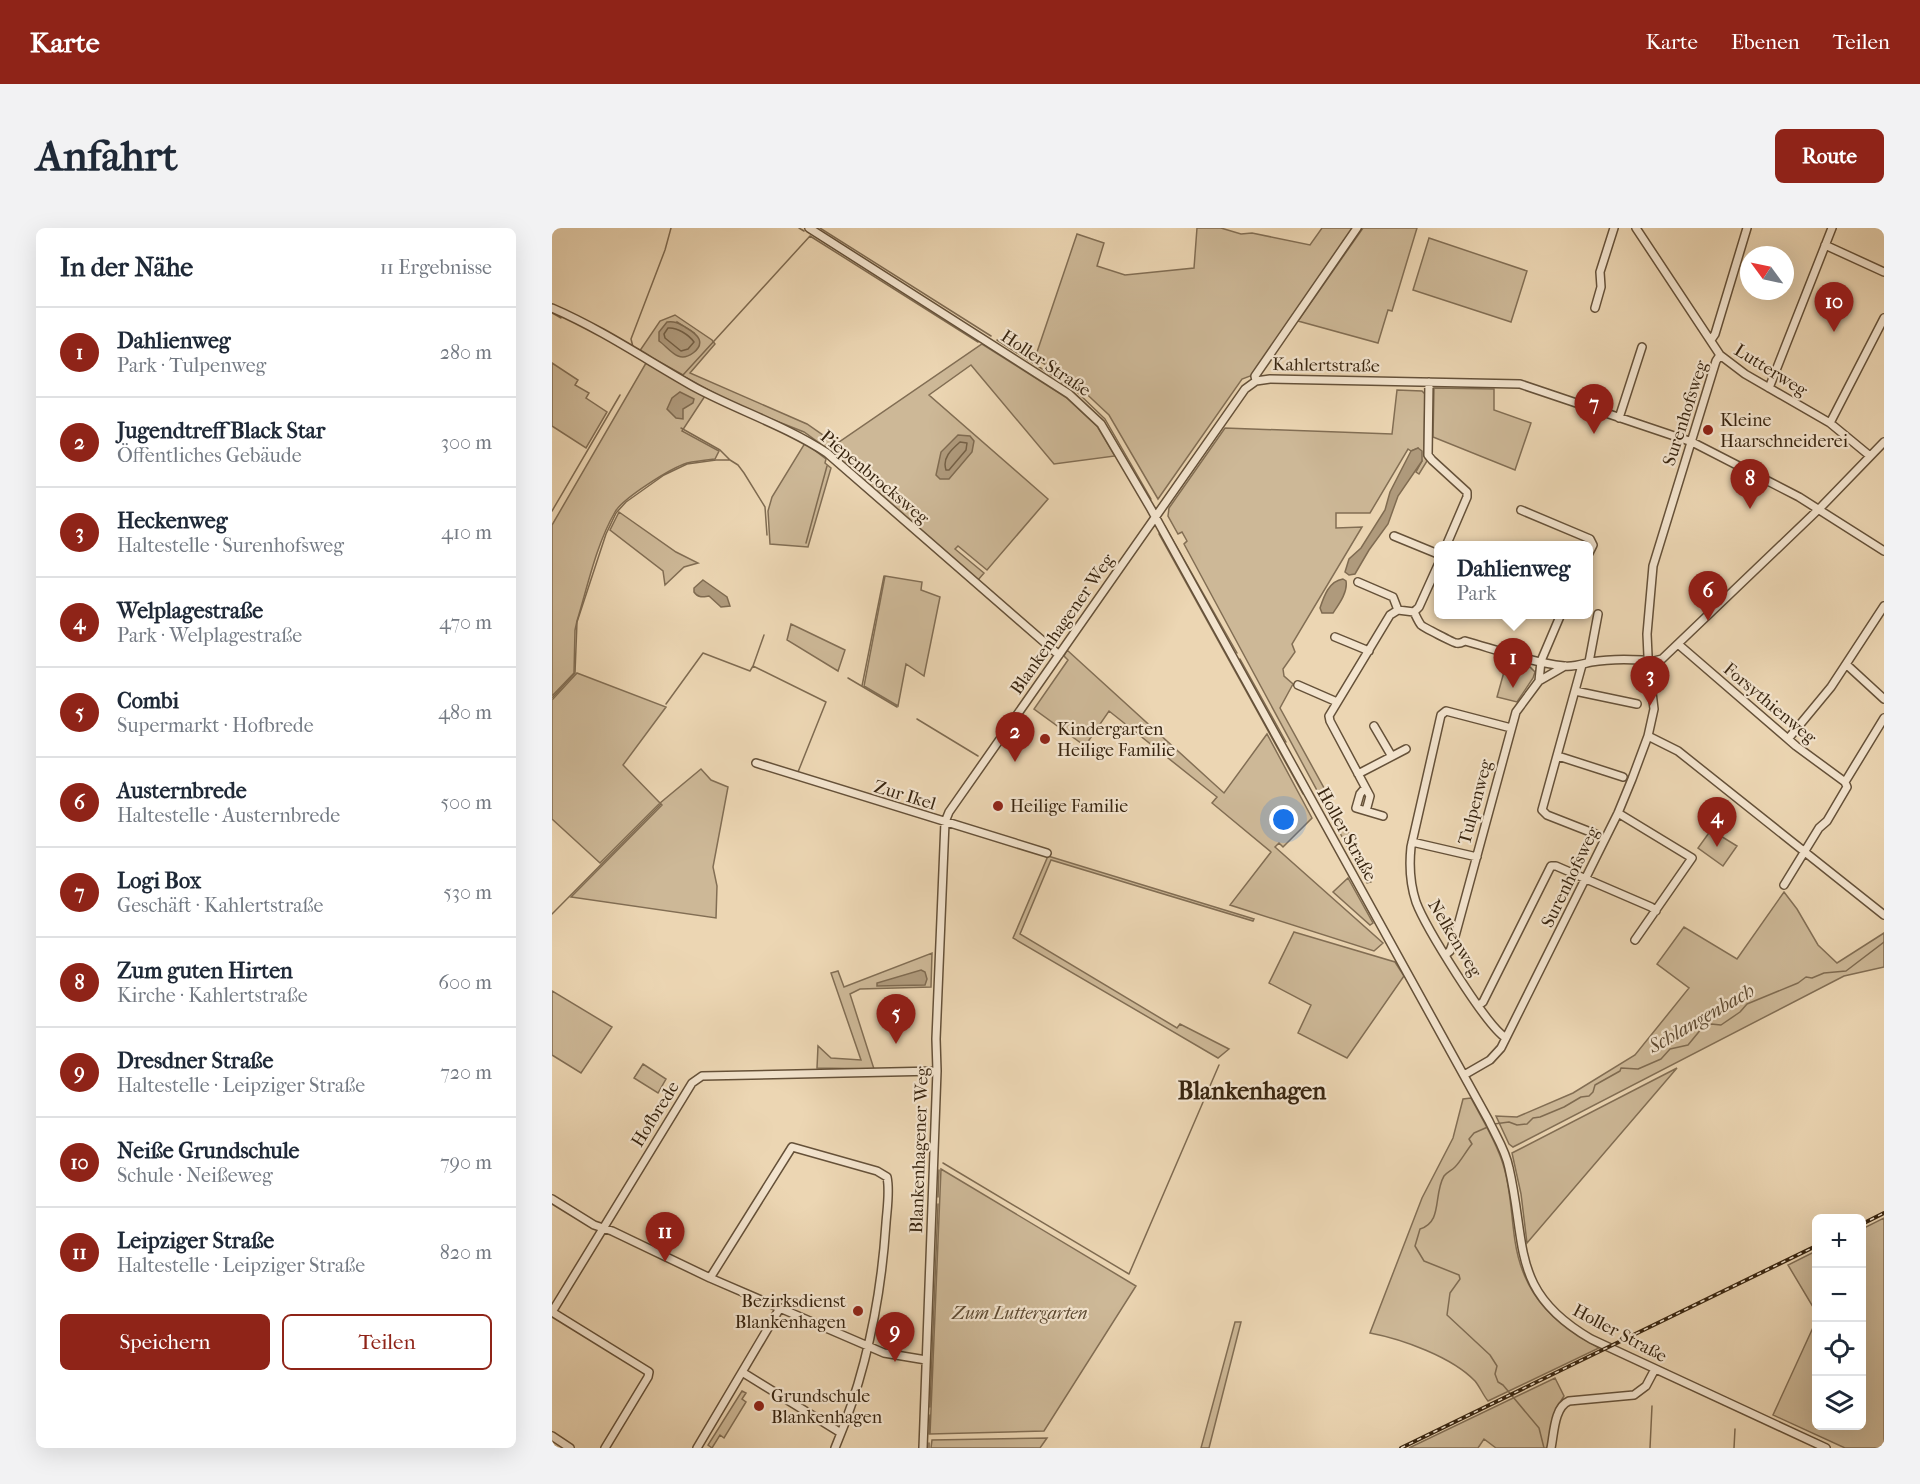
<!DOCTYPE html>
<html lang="de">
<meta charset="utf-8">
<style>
:root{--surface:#fff;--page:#f2f2f3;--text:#1f2937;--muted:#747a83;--line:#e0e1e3;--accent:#8f2418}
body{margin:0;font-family:"IM FELL French Canon",serif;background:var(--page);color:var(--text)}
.controls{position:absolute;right:18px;bottom:18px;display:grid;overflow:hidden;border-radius:9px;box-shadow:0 6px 24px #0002}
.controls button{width:54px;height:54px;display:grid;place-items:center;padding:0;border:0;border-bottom:2px solid var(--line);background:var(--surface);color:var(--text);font:30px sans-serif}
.compass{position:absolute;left:1188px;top:18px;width:54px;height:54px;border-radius:50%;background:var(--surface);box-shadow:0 6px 24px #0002;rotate:303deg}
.you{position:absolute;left:732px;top:592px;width:21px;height:21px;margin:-15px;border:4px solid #fff;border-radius:50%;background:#1a73e8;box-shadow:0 0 0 9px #1a73e833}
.badge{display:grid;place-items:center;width:39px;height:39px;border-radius:50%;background:var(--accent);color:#fff;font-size:20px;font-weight:700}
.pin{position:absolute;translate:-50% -50px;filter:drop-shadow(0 2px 3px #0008)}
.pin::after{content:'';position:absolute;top:32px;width:21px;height:18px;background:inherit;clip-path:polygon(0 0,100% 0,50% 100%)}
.popup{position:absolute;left:882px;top:313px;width:159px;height:78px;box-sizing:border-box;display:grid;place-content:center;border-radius:9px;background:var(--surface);filter:drop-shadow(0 2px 4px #0005);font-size:20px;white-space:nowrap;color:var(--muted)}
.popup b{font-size:22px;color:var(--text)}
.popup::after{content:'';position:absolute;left:50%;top:100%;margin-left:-12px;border:12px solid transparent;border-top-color:var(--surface)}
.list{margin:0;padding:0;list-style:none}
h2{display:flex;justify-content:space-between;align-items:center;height:78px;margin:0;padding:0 24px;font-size:26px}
h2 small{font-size:20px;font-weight:400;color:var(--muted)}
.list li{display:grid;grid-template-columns:39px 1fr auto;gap:18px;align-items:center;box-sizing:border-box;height:90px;padding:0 24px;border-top:2px solid var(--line)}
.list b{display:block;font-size:22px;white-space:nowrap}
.list p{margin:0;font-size:20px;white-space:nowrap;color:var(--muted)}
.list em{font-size:20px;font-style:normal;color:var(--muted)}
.actions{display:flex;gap:12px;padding:18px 24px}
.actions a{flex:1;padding:14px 0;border:2px solid var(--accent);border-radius:9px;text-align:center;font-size:21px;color:var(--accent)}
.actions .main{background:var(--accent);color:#fff}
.icon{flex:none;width:33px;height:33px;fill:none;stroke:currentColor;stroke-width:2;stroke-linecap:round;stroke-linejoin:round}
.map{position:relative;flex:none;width:1332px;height:1220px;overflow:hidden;border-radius:9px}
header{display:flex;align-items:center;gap:36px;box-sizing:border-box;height:84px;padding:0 30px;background:var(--accent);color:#fff}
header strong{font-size:28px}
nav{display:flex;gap:33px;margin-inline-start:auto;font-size:21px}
.intro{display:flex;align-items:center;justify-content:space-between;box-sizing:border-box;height:144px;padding:0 36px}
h1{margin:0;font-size:42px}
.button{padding:15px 27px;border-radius:9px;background:var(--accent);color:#fff;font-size:21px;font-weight:700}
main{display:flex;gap:36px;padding:0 36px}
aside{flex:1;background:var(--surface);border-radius:9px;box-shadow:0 6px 24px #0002}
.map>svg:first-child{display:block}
</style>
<header>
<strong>Karte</strong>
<nav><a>Karte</a><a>Ebenen</a><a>Teilen</a></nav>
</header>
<div class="intro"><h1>Anfahrt</h1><a class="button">Route</a></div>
<main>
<aside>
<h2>In der Nähe<small>11 Ergebnisse</small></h2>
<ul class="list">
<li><span class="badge">1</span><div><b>Dahlienweg</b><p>Park · Tulpenweg</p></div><em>280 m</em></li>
<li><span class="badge">2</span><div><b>Jugendtreff Black Star</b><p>Öffentliches Gebäude</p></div><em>300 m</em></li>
<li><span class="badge">3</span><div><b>Heckenweg</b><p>Haltestelle · Surenhofsweg</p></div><em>410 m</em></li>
<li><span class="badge">4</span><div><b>Welplagestraße</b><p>Park · Welplagestraße</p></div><em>470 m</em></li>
<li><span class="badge">5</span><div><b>Combi</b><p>Supermarkt · Hofbrede</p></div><em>480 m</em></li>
<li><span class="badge">6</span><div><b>Austernbrede</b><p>Haltestelle · Austernbrede</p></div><em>500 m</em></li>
<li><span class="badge">7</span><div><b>Logi Box</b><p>Geschäft · Kahlertstraße</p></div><em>530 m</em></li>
<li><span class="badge">8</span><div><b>Zum guten Hirten</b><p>Kirche · Kahlertstraße</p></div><em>600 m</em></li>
<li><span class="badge">9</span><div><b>Dresdner Straße</b><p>Haltestelle · Leipziger Straße</p></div><em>720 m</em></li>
<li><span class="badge">10</span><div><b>Neiße Grundschule</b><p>Schule · Neißeweg</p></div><em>790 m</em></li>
<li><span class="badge">11</span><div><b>Leipziger Straße</b><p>Haltestelle · Leipziger Straße</p></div><em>820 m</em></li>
</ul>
<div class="actions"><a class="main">Speichern</a><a>Teilen</a></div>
</aside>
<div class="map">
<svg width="1332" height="1220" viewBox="0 0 1332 1220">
<rect width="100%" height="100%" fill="#ecd6b3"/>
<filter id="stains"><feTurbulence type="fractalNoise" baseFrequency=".00333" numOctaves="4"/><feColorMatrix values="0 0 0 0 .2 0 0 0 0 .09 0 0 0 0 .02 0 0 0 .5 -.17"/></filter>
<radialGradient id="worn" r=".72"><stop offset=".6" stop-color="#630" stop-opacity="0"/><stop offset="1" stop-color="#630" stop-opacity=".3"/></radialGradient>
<path fill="#cdb897" stroke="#826e54" stroke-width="1.5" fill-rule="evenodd" d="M645,0h24l20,6 11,-1 58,12 12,-17h31l-100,147 -11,4 -84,120 -49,-84 -32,-30 -42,-27 42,-124 27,9 -7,23 28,9 69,-7z
M811,0h54l-25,83 -4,-1 -10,33 -80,-22z
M877,10l98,33 -16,51 -98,-32z
M123,87l37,25 3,4 -25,29 117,51 29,20 146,-100 85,54 30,28 18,30 -61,8 -83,-99 -42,30 119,104 -61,71 -29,-24 -3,3 29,24 -6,7 -149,-130 -25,-18 -68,-27 -97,-53 21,-31zM125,94l17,11 -17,22 -9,-8z
M0,135l26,17 -3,5 14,8 -3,5 21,14 -21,36 -34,-22z
M94,135l59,33 -23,35 37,20 -4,8c-9,1 -19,2 -28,4 -16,5 -64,35 -72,49 -19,33 -27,73 -38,109l-2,9 -1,43 -22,23v-171z
M882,160l60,1v21l37,13 -16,47 -82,-33z
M845,162l25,1 3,3 -1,62 3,5 -8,13 -3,-2 6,-11 -4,-13 -7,3 -3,-2 -38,64h-34v15l26,-1 -70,117 3,8 -12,17 1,7 9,8 -13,24 87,158 4,16 -4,1 -183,-339 3,-3 -5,-9 -4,2 -10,-18 1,-8 56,-80 167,6z
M253,215l21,16 -1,4 6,5 -23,79 -38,-3 -2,-33 4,-14z
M67,284l57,40 22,11 -14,4 -19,18 -2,-14 -53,-41z
M333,348l37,6 -1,8 19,7 -16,79 -18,-12 -8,42 -34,-20z
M239,396l54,26 -7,21 -51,-31z
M515,422l157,143 43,-59 45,84 -29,29 -4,-4 -4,4 108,96 -9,8 -144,-46 41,-53 -59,-49 5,-6 -108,-86 -24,35 -51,-37 34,-49 -4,-4z
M955,433l23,6 5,5 -2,6 -16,24 -20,-5z
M25,445l89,34 -43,58 37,38 41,-34 10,11 17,7 -15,80 4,19 -1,32 -145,-21 91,-92 -2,-2 -60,60 -48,-44v-119z
M1159,602l26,16 -14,20 -25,-18z
M496,628l206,63 -1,2 -202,-61 -31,74 157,94 3,-4 49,25 -11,9 -205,-120z
M796,650l25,45 -3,2 -37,-33z
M1232,664l13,17 21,36 19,18 47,-30v34l-40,9 -331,171 -4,-3 -13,-28 21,1 56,-24 62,-38 54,-67 -32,-24 27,-37 53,32z
M742,704l101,30 9,14 -57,82 -49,-25 13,-28 -42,-22z
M380,725l-1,34 -71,2 -10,5 24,75 -57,-1 1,-22 13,12 30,2 -30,-87 7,-2 6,16z
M0,763l60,36 -31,46 -29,-18z
M91,836l23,15 -8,14 -24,-15z
M1125,840l-150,175 -6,-49 -9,-41z
M919,870c11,21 25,43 32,66 8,25 8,51 12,77 8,54 38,82 84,107l-111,53c-5,-6 -8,-14 -13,-20 -23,-24 -73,-42 -105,-48l52,-135 31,-60 10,-39z
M389,941l195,117 -92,145 -114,3z
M1332,990v230h-39l-72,-33 43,-94v105h46v-197z
M1264,1023v61l-28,-47z
M683,1094h6l-32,126h-8z
M1003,1150l9,18 -8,13 -8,39h-52l-12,-9 -6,9h-69z
M190,1163l4,2 -4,6 4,3 -22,36 -4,-3 -8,13 -4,-3z
M495,1210l-7,10h-109l1,-8z"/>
<path fill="#af9a7c" stroke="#7f6b51" stroke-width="1.5" d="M115,94c8,-1 11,1 18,5 5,3 11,6 14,12 4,10 -12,21 -21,17 -7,-3 -13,-11 -19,-15v-9z
M128,164l14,7 -1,4 -10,6v10l-7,-1 -9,-9 5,-11z
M406,207l12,1 4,5 -2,11 -23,27h-9l-4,-4 5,-23z
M866,220l4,3v10l-24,35 -10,28 -19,26 -14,24 -6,1 -4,-3 4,-13 12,-11 24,-38 5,-18 21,-41z
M791,351l3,2c2,11 -7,23 -13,32h-11l-2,-5c4,-12 9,-27 23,-29z
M151,352l24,17 3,9 -9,1 -12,-11c-7,1 -11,2 -15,-4v-4z
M369,742l4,2 2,7 -2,6 -48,1v-3z"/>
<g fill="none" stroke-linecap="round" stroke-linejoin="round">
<path stroke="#746046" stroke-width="1.5" d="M116,100c9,-1 21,7 26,14l-6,7 -7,2 -16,-13 -1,-4z
M408,214l7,1 -1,7 -17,20h-3c-4,-12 5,-20 14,-28z"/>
<path stroke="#7f6b51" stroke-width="1.5" d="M119,0l-6,22 -34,89 2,8 50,28 127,-139 168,106
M247,0l5,3
M268,0l171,108
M770,57l40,-57
M0,85l9,5
M445,112l70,45
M525,164l28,27 46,80
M129,200l39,22 10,10
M0,283l68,-116
M613,298l72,127
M607,306l144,260
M254,315l21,-77
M212,407l-11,31 73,36 -28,70
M688,431l46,83
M296,450l49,29
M310,458l22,-110
M0,470l23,-25 2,-51 29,-88 10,-21 10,-11 38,-27 23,-11 29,-4h14l8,5 6,8 21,34 2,28
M114,476l37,-51 47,18 3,-5
M365,491l61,37
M0,686l109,-110
M942,896l15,-2 8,3 10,-1 6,-6 7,-1 24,-10 17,-10 8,-1 4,-4 2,-7 25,-14 1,-3 17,1 23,-10 9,-10 18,-4 14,-17 9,-4 10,1 19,-13 7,-8 51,-21 8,-6 6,1 12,-5 22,-2 38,-29
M938,898l-16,7 -5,6 3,5c-6,7 -11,17 -17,23 -4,4 -8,5 -11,9 -11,19 -1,46 -24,53l-5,17 9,15 35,14 1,4 -10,14 -3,22 43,40 7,11 -2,8 3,8 5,3 36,43 5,20
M391,935l186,111 90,-209
M386,969l1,-27
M378,1179l8,-203
M377,1206l1,-19
M377,1220v-5
M1098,1220l2,-42
M1182,1220l1,-19"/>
<g stroke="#655139" stroke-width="10">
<path id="minor" d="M257,0l260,166 32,30 50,85 338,612c7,15 17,30 20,47 18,78 1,124 82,171l235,109
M1084,0l84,127 25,19 85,49 40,33
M1273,17l59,27
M0,80c51,22 96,53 144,80 43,23 90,38 131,65l232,202
M1043,80l6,-21 -1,-15 14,-44
M1159,112l4,-6 32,-106
M704,153l-1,-5 102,-148
M877,154l-1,73 4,5 35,32v5l-21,49
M1217,160l63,-160
M1067,190l23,-71
M1278,195l54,-105
M969,282l69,29 3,6 -5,10
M842,308l44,18
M806,354l35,15 5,13
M862,384l5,-5 19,-42
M783,409l34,14
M1126,416l118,102 49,36
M1096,428l-1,-22 6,-68 63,-205 4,-6
M1102,433l8,-2 160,-153 62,-64
M1037,434l9,-48
M1030,437l-40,145 5,5 51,20
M1295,437l37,34
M987,453l26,-15
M746,457l39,17
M1023,463l62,13
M822,498l17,29
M1096,508l30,15 206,164
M1236,511l43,-52 53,-81
M1006,528l65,21
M204,535l291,90
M806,546l48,-25
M813,560l-5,6 -4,14 27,8
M814,583l4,-15 -40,-75 -1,-5 61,-101 8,-5 16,2c2,4 4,9 7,13 2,2 33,18 35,18 4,1 5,0 9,-2 32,9 66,21 99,25 11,1 18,-2 27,-4 17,-3 35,-3 51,-2
M1066,585l74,45 -57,82
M860,614l65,15
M1232,657l35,-57 8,-7 20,-34 -2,-5 39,-64
M893,727l5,-4 4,-11 62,-228 23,-31 2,-20 20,-47
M927,777l4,-3 68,-136h5l95,41 5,4
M954,810c-20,-12 -81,-112 -90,-136 -6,-18 -7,-36 -5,-55l30,-132 5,-4 65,17
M912,847l26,-15 11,-12 117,-235 14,-34 16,-43 6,-27 -5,-42
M0,971l42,26 18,6 98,47 174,75 42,7
M158,1050l82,-131 85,24 10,6c3,14 0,32 -1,46 -5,77 -21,154 -51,225
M0,1084l140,-229 10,-7 235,-5
M0,1084l97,60 -1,5 -43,71
M190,1144l99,61
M0,1208l18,12
M145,1220l83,-140
M371,1220l14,-377 -1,-32 9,-217 4,-10 296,-423 11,-8 14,-2 250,5 172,58 107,55 85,54
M999,1220c3,-14 3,-41 18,-47l65,-6 12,-9 9,-17"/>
</g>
<use href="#minor" stroke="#f3e4ce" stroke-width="7"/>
<g stroke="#382510" stroke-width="4">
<path id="rail" d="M1310,996l22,-11
M849,1220l415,-202"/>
</g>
<use href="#rail" stroke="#f3e4ce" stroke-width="1.5" stroke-dasharray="4.5" stroke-linecap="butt"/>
</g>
<g fill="#8f2418" stroke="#f3e4ce" stroke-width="2">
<circle cx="1156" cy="202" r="6"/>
<circle cx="493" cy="511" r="6"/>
<circle cx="446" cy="578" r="6"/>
<circle cx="306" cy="1083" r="6"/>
<circle cx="207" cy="1178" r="6"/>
</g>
<g text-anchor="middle" stroke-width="4.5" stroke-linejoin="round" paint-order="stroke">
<g font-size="18" fill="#382510" stroke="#f3e4ce">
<text transform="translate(494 135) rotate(34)" y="6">Holler Straße</text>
<text transform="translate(774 137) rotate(1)" y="6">Kahlertstraße</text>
<text transform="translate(1219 142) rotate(32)" y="6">Lutterweg</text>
<text transform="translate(1133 185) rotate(-72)" y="6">Surenhofsweg</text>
<text transform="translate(323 249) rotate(40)" y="6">Piepenbrocksweg</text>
<text transform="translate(510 396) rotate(-55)" y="6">Blankenhagener Weg</text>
<text transform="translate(1218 475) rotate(40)" y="6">Forsythienweg</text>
<text transform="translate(353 567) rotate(17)" y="6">Zur Ikel</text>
<text transform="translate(923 574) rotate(-75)" y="6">Tulpenweg</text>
<text transform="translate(795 606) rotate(61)" y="6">Holler Straße</text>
<text transform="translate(1018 649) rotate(-64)" y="6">Surenhofsweg</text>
<text transform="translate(903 710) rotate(59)" y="6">Nelkenweg</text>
<text transform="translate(103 886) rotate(-58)" y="6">Hofbrede</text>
<text transform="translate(367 922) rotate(-88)" y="6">Blankenhagener Weg</text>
<text transform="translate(1068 1105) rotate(28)" y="6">Holler Straße</text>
</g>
<g font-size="18" fill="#382510" stroke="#f3e4ce" text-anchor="start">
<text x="1168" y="198">Kleine<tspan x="1168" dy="21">Haarschneiderei</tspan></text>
<text x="505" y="507">Kindergarten<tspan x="505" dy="21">Heilige Familie</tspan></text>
<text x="458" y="584">Heilige Familie</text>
<text x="294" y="1079" text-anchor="end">Bezirksdienst<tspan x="294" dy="21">Blankenhagen</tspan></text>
<text x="219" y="1174">Grundschule<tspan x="219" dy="21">Blankenhagen</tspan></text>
</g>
<g font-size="18" font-style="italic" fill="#5d4a32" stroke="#f3e4ce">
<text x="468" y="1091">Zum Luttergarten</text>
</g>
<g font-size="20" font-style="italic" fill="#5c4830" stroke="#f3e4ce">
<text transform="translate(1149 790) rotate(-30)" y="7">Schlangenbach</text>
</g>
<g font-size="24" font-weight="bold" fill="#382510" stroke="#f3e4ce">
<text x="700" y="871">Blankenhagen</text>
</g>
</g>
<rect width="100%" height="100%" filter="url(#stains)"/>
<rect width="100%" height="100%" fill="url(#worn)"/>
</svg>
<div class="controls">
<button>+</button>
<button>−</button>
<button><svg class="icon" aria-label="locate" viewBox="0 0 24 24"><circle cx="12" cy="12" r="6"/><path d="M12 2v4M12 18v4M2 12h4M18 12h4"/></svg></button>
<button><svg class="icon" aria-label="layers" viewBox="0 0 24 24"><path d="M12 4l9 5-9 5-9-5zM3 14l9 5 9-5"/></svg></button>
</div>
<svg class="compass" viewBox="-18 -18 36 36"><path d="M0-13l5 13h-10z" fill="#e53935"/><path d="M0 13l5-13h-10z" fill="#747a83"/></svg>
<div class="you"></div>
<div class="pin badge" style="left:961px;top:460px">1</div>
<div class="popup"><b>Dahlienweg</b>Park</div>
<div class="pin badge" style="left:463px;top:534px">2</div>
<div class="pin badge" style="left:1098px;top:478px">3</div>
<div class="pin badge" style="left:1165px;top:619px">4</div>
<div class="pin badge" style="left:344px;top:816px">5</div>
<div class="pin badge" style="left:1156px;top:393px">6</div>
<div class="pin badge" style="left:1042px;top:206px">7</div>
<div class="pin badge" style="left:1198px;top:281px">8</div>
<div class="pin badge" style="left:343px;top:1134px">9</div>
<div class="pin badge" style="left:1282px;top:104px">10</div>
<div class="pin badge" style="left:113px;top:1034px">11</div>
</div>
</main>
